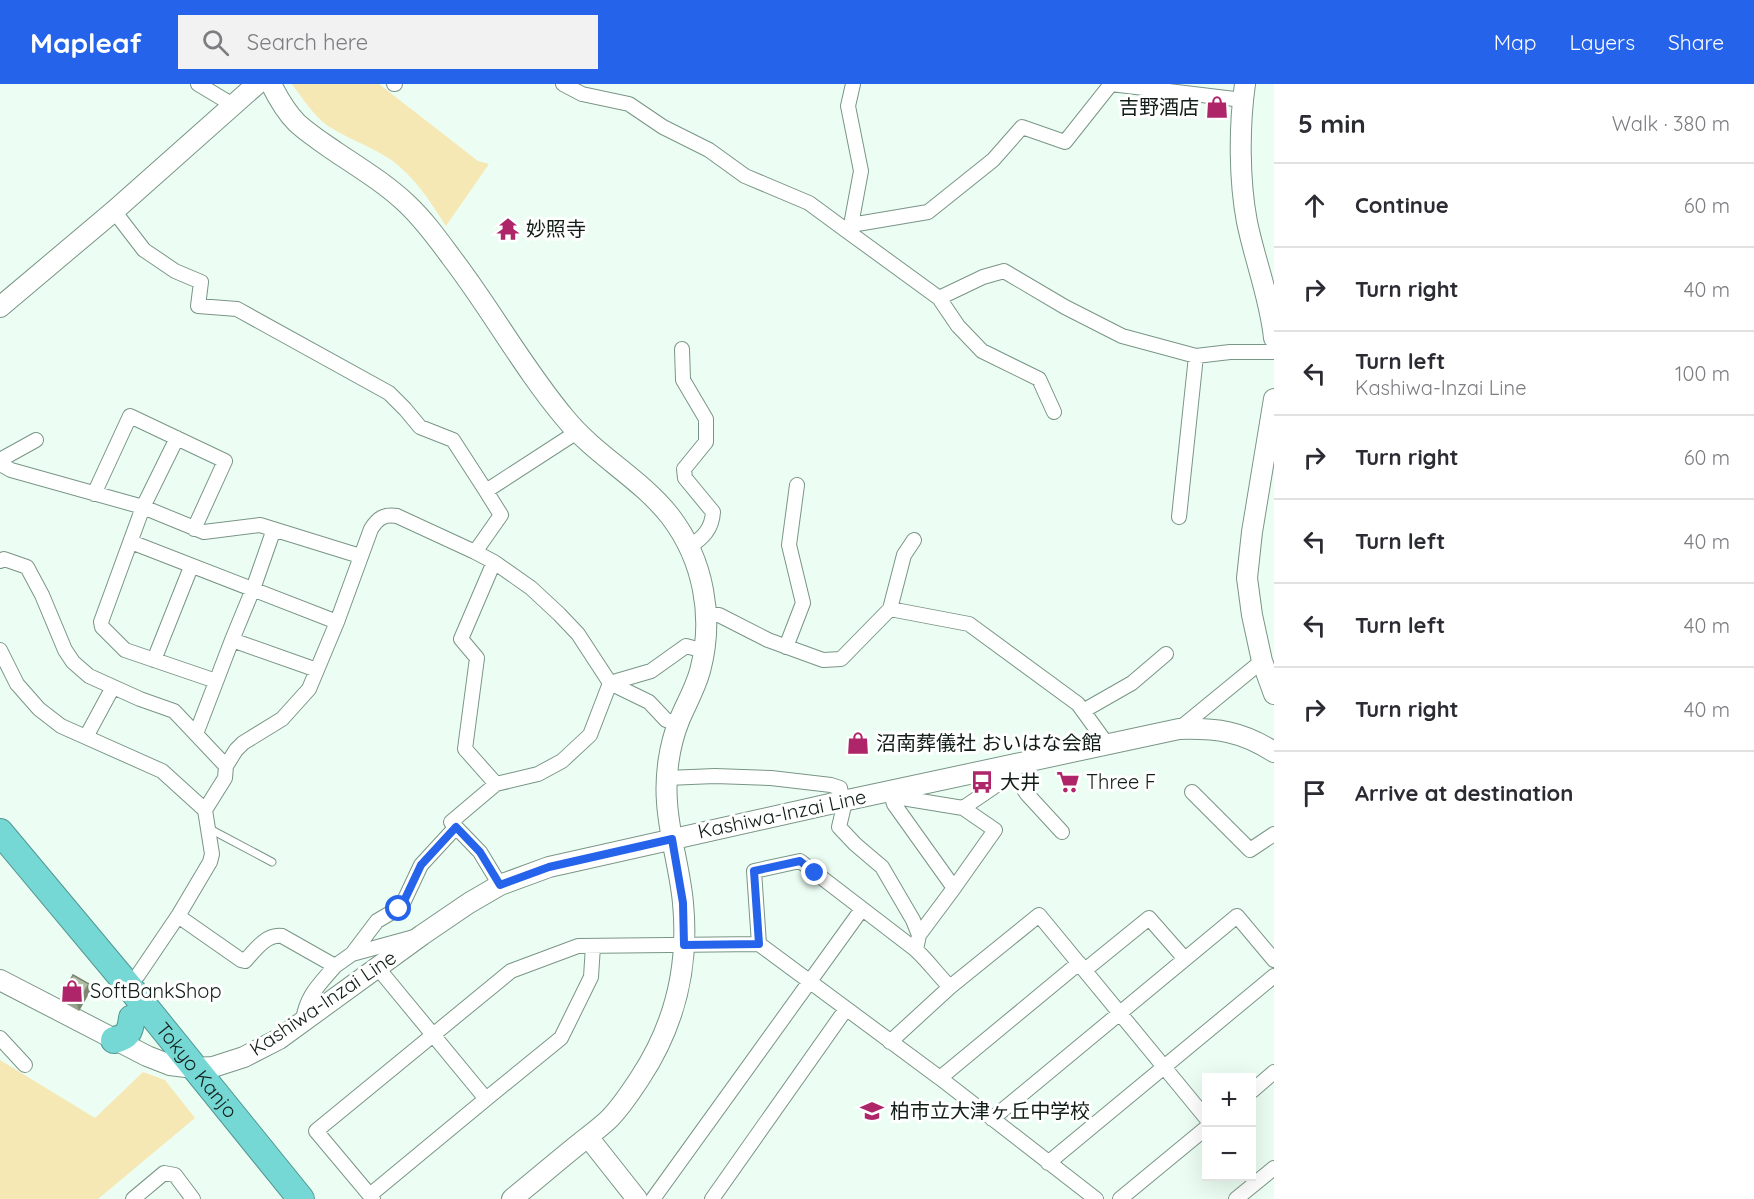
<!DOCTYPE html>
<meta charset="utf-8">
<style>
:root{--surface:#fff;--page:#f2f2f3;--text:#2b2b33;--muted:#7c7c81;--line:#e1e1e2;--accent:#2563eb}
body{margin:0;font-family:Quicksand,"Noto Sans JP",sans-serif;background:var(--page);color:var(--text)}
.controls{position:absolute;right:18px;bottom:18px;display:grid;overflow:hidden;border-radius:0px;box-shadow:0 6px 24px #0002}
.controls button{width:54px;height:54px;display:grid;place-items:center;padding:0;border:0;border-bottom:2px solid var(--line);background:var(--surface);color:var(--text);font:30px sans-serif}
.stop{position:absolute;width:18px;height:18px;margin:-14px;border:4px solid #2563eb;border-radius:50%;background:#fff}
.stop.end{background:#2563eb;border-color:#fff;box-shadow:0 2px 6px #0008}
.list{margin:0;padding:0;list-style:none}
h2{display:flex;justify-content:space-between;align-items:center;height:78px;margin:0;padding:0 24px;font-size:26px}
h2 small{font-size:20px;font-weight:400;color:var(--muted)}
.list li{display:grid;grid-template-columns:39px 1fr auto;gap:18px;align-items:center;box-sizing:border-box;height:84px;padding:0 24px;border-top:2px solid var(--line)}
.list b{display:block;font-size:22px;white-space:nowrap}
.list p{margin:0;font-size:20px;white-space:nowrap;color:var(--muted)}
.list em{font-size:20px;font-style:normal;color:var(--muted)}
.icon{flex:none;width:33px;height:33px;fill:none;stroke:currentColor;stroke-width:2;stroke-linecap:round;stroke-linejoin:round}
.map{position:relative;flex:none;width:1274px;height:1115px;overflow:hidden}
header{display:flex;align-items:center;gap:36px;box-sizing:border-box;height:84px;padding:0 30px;background:var(--accent);color:#fff}
header strong{font-size:28px}
nav{display:flex;gap:33px;margin-inline-start:auto;font-size:21px}
.search{width:420px;height:54px;background:var(--page);display:flex;align-items:center;gap:15px;box-sizing:border-box;padding:0 21px;border-radius:0px;color:var(--muted);font-size:22px}
main{display:flex}
aside{flex:1;background:var(--surface)}
.map>svg:first-child{display:block}
</style>
<header>
<strong>Mapleaf</strong>
<div class="search"><svg class="icon" aria-label="search" viewBox="0 0 24 24"><circle cx="10" cy="10" r="6"/><path d="M15 15l6 6"/></svg>Search here</div>
<nav><a>Map</a><a>Layers</a><a>Share</a></nav>
</header>
<main>
<div class="map">
<svg width="1274" height="1115" viewBox="0 0 1274 1115">
<rect width="100%" height="100%" fill="#ecfef3"/>
<path fill="#f6e8b4" d="M292,0h87l99,77 11,3 -43,62c-16,-25 -32,-50 -56,-67 -20,-13 -42,-20 -62,-33 -15,-11 -25,-27 -36,-42z
M0,976l95,58 48,-46 22,8 30,38 -97,81h-98z"/>
<g fill="none" stroke-linecap="round" stroke-linejoin="round">
<g stroke="#799585" stroke-width="9">
<path id="lane" d="M208,744l64,34"/>
</g>
<g stroke="#799585" stroke-width="16">
<path id="street" d="M198,0l35,21
M394,0h1
M563,0l19,10 47,10 34,23 46,23 36,26 64,27 38,28 4,-6 77,-13 65,-52 29,-33 43,15 46,-58 132,16
M114,127l30,39 31,21 26,11 -3,24 39,3 152,84 16,16 15,18 33,13 33,51
M851,141l10,-54 -13,-65 5,-22
M847,147l92,67 44,-21 21,-6 61,36 57,29 74,20 34,-4h44
M939,214l19,28 24,25 57,28 15,33
M682,265l1,31 23,39v23l-22,27 1,9 28,34c-1,17 -10,26 -24,35
M177,354l-34,69 -42,115 1,5 23,23 91,31
M0,376l36,-20
M0,380l11,6 132,37 61,25 56,-7 100,31
M94,410l36,-78 95,45 -31,68
M1179,433l17,-161
M131,458l206,80
M475,468l26,-37 -15,-24 91,-59
M0,477l4,-2 23,8 15,28 23,55 8,12 16,14 51,23 34,12 52,55
M494,478l-33,77 16,19 -12,91 31,35 -45,38 29,30 20,33
M890,525l14,-54 10,-15
M706,531h13l49,25 55,20 18,-1 49,-50 79,15 109,80 29,40
M232,556l85,30
M786,563l17,-44 -14,-58 8,-60
M0,566l17,34 22,25 22,17 101,45 43,39
M154,576l37,-93
M1083,627l49,-28 34,-29
M1179,645l83,-68
M196,650l36,-94 21,-51 21,-60
M86,653l27,-50
M667,694l48,-2 56,2 60,7 9,3 4,18 -5,21 16,17 27,23 31,53 6,15 -3,15
M496,700l42,-10 24,-13 28,-26 20,-52 41,-12 35,-25 18,5
M890,707l4,13 60,84 -35,47
M1192,708l58,58 24,-16
M894,720l8,-6 61,10
M954,804l41,-58 -32,-22 41,-28 3,-15 20,29 35,38
M178,832l63,44 4,1c10,-11 21,-27 37,-25l53,30c-16,19 -29,30 -32,55
M759,860l181,134 156,121
M352,870l62,-17
M335,882l17,-12 25,-33 22,-13 5,-7 17,-36 35,-38
M1085,886l64,-52 36,41
M127,900l11,-9 40,-59 32,-54 2,-8 -7,-44 20,-32 1,-12 10,-16 7,-7 39,-24 27,-30 28,-67 34,-93c7,-11 13,-15 26,-13l78,36 19,10 37,26 28,26 19,20 32,49 39,19 17,18 12,3
M0,954l25,27
M890,958l60,-55 89,-72 167,203
M940,994l139,-115
M1252,1007l22,-19
M486,1015l75,-61 30,-61 2,-31
M992,1035l245,-203 37,44
M1048,1079l226,-187
M370,1111l116,-96 -109,-132
M133,1115l31,-26 11,2 18,24
M373,1115l-57,-68 195,-160 67,-25 181,-2 -5,-73 46,-10 116,89c13,12 21,24 34,37
M653,1115l209,-290
M712,1115l134,-190
M1120,1115l86,-71
M1236,1115l38,-31"/>
</g>
<g stroke="#799585" stroke-width="22">
<path id="secondary" d="M271,0c7,14 15,28 26,39 12,11 26,20 39,29 24,16 50,32 71,52 17,16 30,34 44,53 40,52 72,111 114,161 31,38 75,60 105,98 16,21 28,47 33,74 5,26 4,55 -3,81 -5,18 -14,33 -21,50 -10,25 -14,55 -12,81 2,34 13,67 16,101 6,63 -8,122 -43,175 -10,15 -20,31 -33,43 -10,9 -21,17 -32,26 -21,17 -42,35 -63,52
M1245,0c-6,42 -6,96 2,138 8,39 23,76 27,116
M0,223l114,-96 143,-127
M1274,315l-22,133 -5,46 5,37 10,46 12,33
M0,896l147,76 23,9 24,3 19,-1 31,-10 35,-18 143,-104 47,-32 31,-18 49,-18 294,-66 336,-72c38,-1 62,2 95,23
M588,1053l49,62"/>
</g>
<g stroke="#529792" stroke-width="28">
<g id="highway">
<path id="s1" d="M0,748l127,152 174,215"/>
<path d="M114,956c14,-3 16,-8 18,-22"/>
</g>
</g>
<use href="#lane" stroke="#fff" stroke-width="7"/>
<use href="#street" stroke="#fff" stroke-width="14"/>
<use href="#secondary" stroke="#fff" stroke-width="20"/>
<use href="#highway" stroke="#75d8d5" stroke-width="26"/>
</g>
<path fill="#99a38d" d="M67,902l24,4 -12,21 -16,-9 -2,-6 3,-5 -2,-3z"/>
<path fill="#7d8573" d="M89,900l2,6 -12,21 -2,-7z"/>
<path fill="#b2bea4" stroke="#7d8573" stroke-width="1.5" d="M73,891l16,9 -12,20 -16,-8 4,-7 -3,-1 3,-3 2,1z"/>
<g fill="none" stroke-linecap="round" stroke-linejoin="round">
<path stroke="#2563eb" stroke-width="8" d="M399,825l5,-8 17,-36 35,-38 24,25 20,33 49,-18 123,-28 11,64 1,42 75,-1 -5,-73 46,-10 15,12"/>
</g>
<defs>
<g id="shop-bare" transform="scale(1.8)"><path d="M-5-2.5h2.3a2.7 3.5 0 0 1 5.4 0H5L5.5 6h-11ZM-1.5-2.5h3a1.5 2.3 0 0 0-3 0Z" fill="#ae2569" stroke="#fff" stroke-width="2.5" paint-order="stroke"/></g>
<g id="temple-bare" transform="scale(1.8)"><path d="M0-6L5-2H3V0L6.5 2.5H4V6H1.5V3h-3V6H-4V2.5H-6.5L-3 0V-2H-5Z" fill="#ae2569" stroke="#fff" stroke-width="2.5" paint-order="stroke"/></g>
<g id="bus-bare" transform="scale(1.8)"><path d="M-5-6H5V4H4V6H2V4H-2V6H-4V4H-5ZM-3.5-4V0h7V-4ZM-3.5 1.2v1.5H-2V1.2ZM2 1.2v1.5H3.5V1.2Z" fill="#ae2569" stroke="#fff" stroke-width="2.5" paint-order="stroke"/></g>
<g id="supermarket-bare" transform="scale(1.8)"><path d="M-6-5.5h2.5l.6 2H6L4.5 2H-2.5L-4.4-4H-6ZM-1.5 3.2a1.3 1.3 0 1 0 .1 0ZM3 3.2a1.3 1.3 0 1 0 .1 0Z" fill="#ae2569" stroke="#fff" stroke-width="2.5" paint-order="stroke"/></g>
<g id="school-bare" transform="scale(1.8)"><path d="M0-5L7-2L0 1L-7-2ZM-4 1L0 2.5L4 1V4Q0 6-4 4Z" fill="#ae2569" stroke="#fff" stroke-width="2.5" paint-order="stroke"/></g>
</defs>
<g fill-rule="evenodd">
<use href="#shop-bare" x="1217" y="23"/>
<use href="#temple-bare" x="508" y="145"/>
<use href="#shop-bare" x="858" y="659"/>
<use href="#bus-bare" x="982" y="698"/>
<use href="#supermarket-bare" x="1068" y="698"/>
<use href="#shop-bare" x="72" y="907"/>
<use href="#school-bare" x="872" y="1027"/>
</g>
<g text-anchor="middle" stroke-width="6" stroke-linejoin="round" paint-order="stroke">
<g font-size="20" fill="#121d17" stroke="#fff" text-anchor="start">
<text x="1199" y="30" text-anchor="end">吉野酒店</text>
<text x="526" y="152">妙照寺</text>
<text x="876" y="666">沼南葬儀社 おいはな会館</text>
<text x="1000" y="705">大井</text>
<text x="1086" y="705">Three F</text>
<text x="90" y="914">SoftBankShop</text>
<text x="890" y="1034">柏市立大津ヶ丘中学校</text>
</g>
<g font-size="20" fill="#121d17" stroke="#fff">
<text transform="translate(782 730) rotate(-12)" y="7">Kashiwa-Inzai Line</text>
<text transform="translate(323 919) rotate(-34)" y="7">Kashiwa-Inzai Line</text>
<text dy="7" stroke="none"><textPath href="#s1" startOffset="309">Tokyo Kanjo</textPath></text>
</g>
</g>
</svg>
<div class="controls">
<button>+</button>
<button>−</button>
</div>
<div class="stop" style="left:399px;top:825px"></div>
<div class="stop end" style="left:815px;top:789px"></div>
</div>
<aside>
<h2>5 min<small>Walk · 380 m</small></h2>
<ul class="list">
<li><svg class="icon" aria-label="ahead" viewBox="0 0 24 24"><path d="M12 20V5M6 11l6-6 6 6"/></svg><div><b>Continue</b></div><em>60 m</em></li>
<li><svg class="icon" aria-label="right" viewBox="0 0 24 24"><path d="M7 20v-9h11M14 6l5 5-5 5"/></svg><div><b>Turn right</b></div><em>40 m</em></li>
<li><svg class="icon" aria-label="left" viewBox="0 0 24 24"><path d="M17 20v-9H6M10 6l-5 5 5 5"/></svg><div><b>Turn left</b><p>Kashiwa-Inzai Line</p></div><em>100 m</em></li>
<li><svg class="icon" aria-label="right" viewBox="0 0 24 24"><path d="M7 20v-9h11M14 6l5 5-5 5"/></svg><div><b>Turn right</b></div><em>60 m</em></li>
<li><svg class="icon" aria-label="left" viewBox="0 0 24 24"><path d="M17 20v-9H6M10 6l-5 5 5 5"/></svg><div><b>Turn left</b></div><em>40 m</em></li>
<li><svg class="icon" aria-label="left" viewBox="0 0 24 24"><path d="M17 20v-9H6M10 6l-5 5 5 5"/></svg><div><b>Turn left</b></div><em>40 m</em></li>
<li><svg class="icon" aria-label="right" viewBox="0 0 24 24"><path d="M7 20v-9h11M14 6l5 5-5 5"/></svg><div><b>Turn right</b></div><em>40 m</em></li>
<li><svg class="icon" aria-label="arrive" viewBox="0 0 24 24"><path d="M6 21V4h12l-3 4 3 4H6"/></svg><div><b>Arrive at destination</b></div></li>
</ul>
</aside>
</main>
